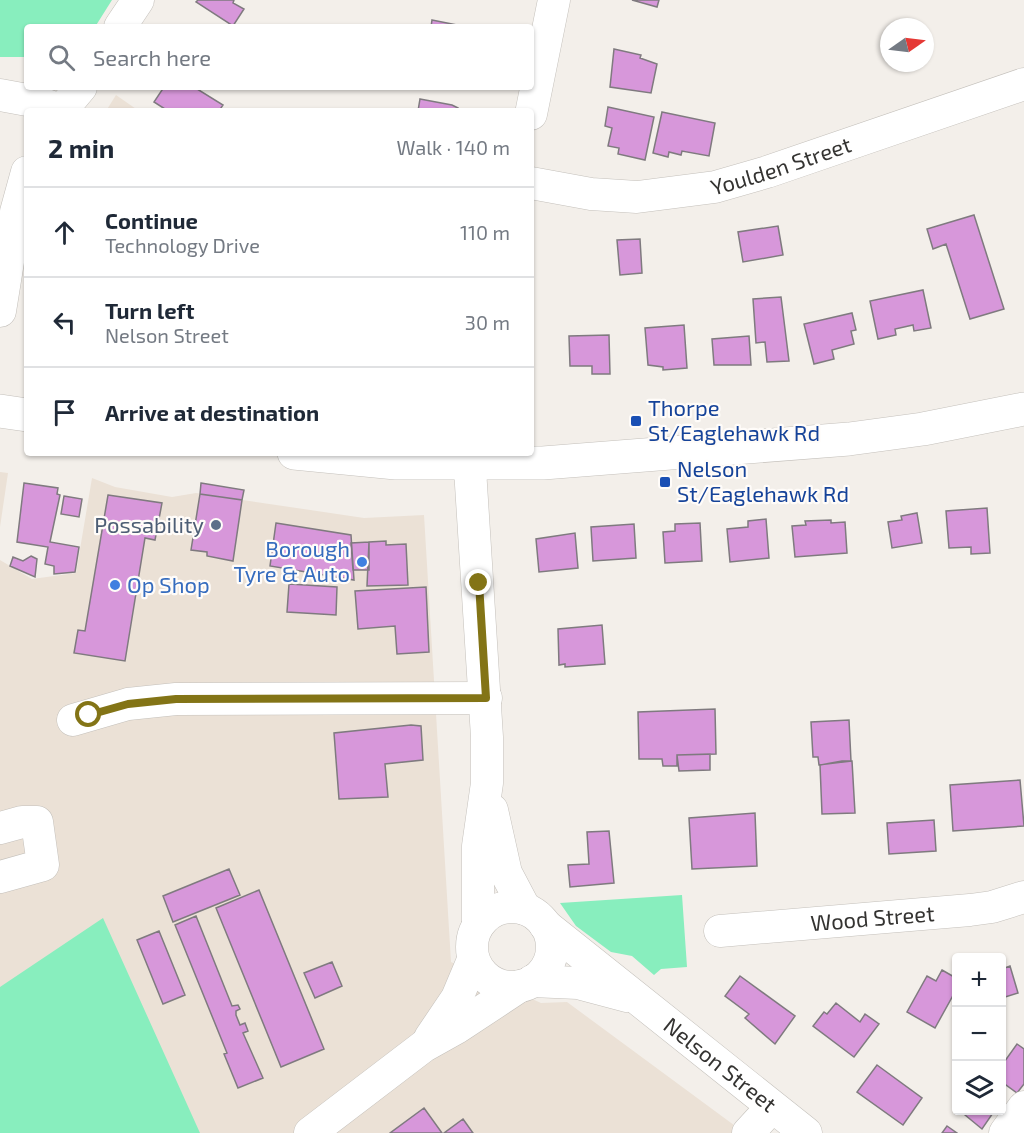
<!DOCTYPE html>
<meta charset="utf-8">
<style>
:root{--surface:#fff;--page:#f6f6f7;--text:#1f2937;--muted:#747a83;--line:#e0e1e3}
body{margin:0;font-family:"Exo 2",sans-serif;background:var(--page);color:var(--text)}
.controls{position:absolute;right:18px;bottom:18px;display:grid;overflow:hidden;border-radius:6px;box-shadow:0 2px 4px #0004}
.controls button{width:54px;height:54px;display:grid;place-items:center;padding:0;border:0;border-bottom:2px solid var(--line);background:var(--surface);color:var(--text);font:30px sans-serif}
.compass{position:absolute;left:880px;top:18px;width:54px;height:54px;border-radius:50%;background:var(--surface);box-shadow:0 2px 4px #0004;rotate:76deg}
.stop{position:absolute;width:18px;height:18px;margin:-14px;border:4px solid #837416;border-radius:50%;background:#fff}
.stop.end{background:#837416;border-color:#fff;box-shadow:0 2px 6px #0008}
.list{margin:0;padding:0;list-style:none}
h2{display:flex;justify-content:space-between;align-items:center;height:78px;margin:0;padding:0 24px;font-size:26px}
h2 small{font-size:20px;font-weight:400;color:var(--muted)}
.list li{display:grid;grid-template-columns:39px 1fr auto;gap:18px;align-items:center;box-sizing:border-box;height:90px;padding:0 24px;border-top:2px solid var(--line)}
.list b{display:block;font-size:22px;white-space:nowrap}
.list p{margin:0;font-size:20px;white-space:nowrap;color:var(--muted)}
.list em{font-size:20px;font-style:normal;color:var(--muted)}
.icon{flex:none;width:33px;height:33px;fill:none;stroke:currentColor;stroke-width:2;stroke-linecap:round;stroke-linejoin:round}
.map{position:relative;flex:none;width:1024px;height:1133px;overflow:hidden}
.search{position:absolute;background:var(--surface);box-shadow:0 2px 4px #0004;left:24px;top:24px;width:510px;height:66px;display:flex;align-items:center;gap:15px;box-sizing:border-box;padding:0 21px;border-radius:6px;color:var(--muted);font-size:22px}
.panel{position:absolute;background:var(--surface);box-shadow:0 2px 4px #0004;left:24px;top:108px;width:510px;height:348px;border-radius:6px}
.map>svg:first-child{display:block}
</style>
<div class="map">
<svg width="1024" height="1133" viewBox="0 0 1024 1133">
<rect width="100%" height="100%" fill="#f3efea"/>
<path fill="#ebe1d6" d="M116,95l23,16h-33z
M0,472l8,1 -8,54z
M92,478l23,9 57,10 24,-4 168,25 60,-3 27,447 90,41 26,-1 175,129 -3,2h-739v-573l32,19 44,-6z"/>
<path fill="#88eebe" d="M0,0h112l-17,27h-68v30h-27z
M682,895l5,72 -26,2 -7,6 -22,-19 -21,-4 -35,-26 -16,-23z
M103,918l97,215h-200v-146z"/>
<path fill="#d797da" stroke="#7f7a7f" stroke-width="1.5" d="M198,0h36l-1,3 11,6 -11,17 -37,-24z
M632,0h27l-2,7z
M432,20l35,7h-36z
M614,49l27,6 -1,3 17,6 -6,29 -41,-6z
M164,87h30l29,18 -4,6h-51l-14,-9z
M420,99l32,6 6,3 -1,3h-39z
M608,107l46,10 -9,43 -27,-6 1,-6 -11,-2 4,-18 -7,-2z
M662,112l53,11 -6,33 -27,-5 -1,4 -12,-3 -1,5 -15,-4z
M974,215l30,94 -34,10 -24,-75 -13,5 -6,-20z
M778,226l5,29 -40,7 -5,-30z
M640,239l2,34 -22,2 -3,-35z
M923,290l8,38 -17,3 -1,-6 -18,4 1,6 -18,4 -8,-38z
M781,297l8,64 -22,1 -2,-20 -9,1 -3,-44z
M852,313l4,17 -5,1 3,13 -22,6 2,9 -20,5 -10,-40z
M684,325l3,43 -24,2v-3l-15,-2 -3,-37z
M609,335l1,39h-18v-8h-22l-1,-30z
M749,336l2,29h-37l-2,-26z
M24,483l34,5 -1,6 3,1 -10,47 29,5 -4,25 -21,2v-8l-9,-2 3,-17 -31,-5z
M201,483l43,7 -2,10 -42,-6z
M200,494l42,6 -9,61 -26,-5v-4l-16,-2z
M108,495l54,8 -7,37 -10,-2 -20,123 -51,-8 4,-23 7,1z
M64,496l18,3 -3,18 -18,-3z
M987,508l3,45 -19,1v-7l-22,1 -3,-37z
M917,513l5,30 -30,5 -4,-26 14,-2 -1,-4z
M766,519l3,39 -39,4 -3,-33 21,-2v-6z
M831,520v3l14,-1 2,31 -52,4 -3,-31 14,-1 -1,-4z
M276,523l75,12 3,45 -84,-14z
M700,523l2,38 -37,2 -2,-31 12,-1v-7z
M634,524l2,34 -43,3 -2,-34z
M575,533l3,35 -39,4 -3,-33z
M386,541v4l20,-1 2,41 -41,1 2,-44z
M369,542v28h-16l-2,-27z
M31,556l6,3 -2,18 -25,-11 3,-9 10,4z
M289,584l48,3 -1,28 -49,-3z
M426,587l3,65 -32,2 -2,-28 -37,3 -3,-38z
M602,625l3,39 -40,3v-3l-6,1 -1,-36z
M715,709l1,45 -39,1v11h-14l-1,-7h-23l-1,-47z
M849,720l2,41 -32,4 -1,-8h-5l-2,-35z
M411,725l10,1 2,34 -38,4 3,33 -49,2 -5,-66z
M710,754v16l-31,1 -2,-16z
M842,761h10l3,52 -33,1 -2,-49z
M1020,780l4,46 -71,5 -3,-46z
M755,813l2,53 -65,3 -3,-51z
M934,820l2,31 -47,3 -2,-31z
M609,831l5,52 -44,4 -2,-22 21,-1 -2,-32z
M229,869l11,26 -67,27 -10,-26z
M259,890l65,159 -43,18 -65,-159z
M196,916l36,90 6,-1 2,4 -4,2v4l4,10 5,-2 3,8 -5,2 20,45 -25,10 -14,-34 3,-1 -52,-128z
M159,931l26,64 -22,9 -26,-64z
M332,962l10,24 -27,12 -11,-25z
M1010,966l8,27 -16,5v-29z
M942,970l14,8v12l-21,38 -28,-16 20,-36 9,5z
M740,976l55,40 -20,28 -30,-26 4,-4 -24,-18z
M836,1003l24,19 5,-8 14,10 -25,33 -41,-31 11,-14 3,2z
M1017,1044l7,5v35l-7,9 -15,-11v-17z
M877,1065l45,33 -19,27 -46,-33z
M424,1108l18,25h-52z
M959,1110h36l-13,19z
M463,1119l10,14h-29z
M947,1126l10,7h-15z"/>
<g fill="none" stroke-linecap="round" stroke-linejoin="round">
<g stroke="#c4c0bb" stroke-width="33">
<g id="minor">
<path d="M120,27l18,-27"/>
<path d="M0,95l38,7 23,8"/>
<path d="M61,111l20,-24"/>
<path d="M531,114l23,-114"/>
<path id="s1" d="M531,183l60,11 46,3 78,-10 52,-15 257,-88"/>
<path d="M0,311l16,-99 11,-40"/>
<path d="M469,453l18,284v46l-9,63v79"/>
<path d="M73,720l55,-16 48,-5 310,-1"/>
<path d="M492,810l14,63 19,36"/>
<path d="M0,828l22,-6h15l6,43 -43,12"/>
<circle cx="512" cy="947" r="40"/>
<path id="s2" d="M545,925l261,208"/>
<path id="s3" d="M720,931l250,-21 22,-3 32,-10"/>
<path d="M532,981l46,2 49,13"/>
<path d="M430,1038l27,-40 16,-38"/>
<path d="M310,1133l114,-87 34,-19 62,-41"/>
<path d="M748,1133l23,-25"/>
<path d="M1005,1133l19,-26"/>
</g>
</g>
<g stroke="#c4c0bb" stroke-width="34">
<path id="major" d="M0,411l27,4
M294,453l102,10h147l306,-24 74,-10 101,-20"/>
</g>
<use href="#minor" stroke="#fff" stroke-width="32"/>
<use href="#major" stroke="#fff" stroke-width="33"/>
</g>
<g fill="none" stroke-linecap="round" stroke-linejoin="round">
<path stroke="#837416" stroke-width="8" d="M89,715l39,-11 48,-5 310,-1 -7,-115"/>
</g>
<g fill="#1a4fb4" stroke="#fffcf9" stroke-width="2">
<rect x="630" y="415" width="12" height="12" rx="3"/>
<rect x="659" y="476" width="12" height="12" rx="3"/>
</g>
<circle fill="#5c6f8a" stroke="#fffcf9" stroke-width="2" cx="216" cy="525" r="6"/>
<g fill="#3f7fe0" stroke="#fffcf9" stroke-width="2">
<circle cx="362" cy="562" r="6"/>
<circle cx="115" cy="585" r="6"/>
</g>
<g text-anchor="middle" stroke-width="4.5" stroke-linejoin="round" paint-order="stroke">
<g font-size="22" fill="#343331" stroke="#fffcf9">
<text dy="8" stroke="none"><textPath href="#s1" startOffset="255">Youlden Street</textPath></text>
<text dy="8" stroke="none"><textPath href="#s3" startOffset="153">Wood Street</textPath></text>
<text dy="8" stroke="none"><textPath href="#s2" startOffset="224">Nelson Street</textPath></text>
</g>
<g font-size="22" fill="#164399" stroke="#fffcf9" text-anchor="start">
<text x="648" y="416">Thorpe<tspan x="648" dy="25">St/Eaglehawk Rd</tspan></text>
<text x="677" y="477">Nelson<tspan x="677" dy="25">St/Eaglehawk Rd</tspan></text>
</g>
<g font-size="22" fill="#4e5e75" stroke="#fffcf9" text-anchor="end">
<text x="204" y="533">Possability</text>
</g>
<g font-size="22" fill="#366cbe" stroke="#fffcf9" text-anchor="end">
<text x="350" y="557">Borough<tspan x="350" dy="25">Tyre &amp; Auto</tspan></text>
<text x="127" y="593" text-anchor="start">Op Shop</text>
</g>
</g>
</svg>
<div class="controls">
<button>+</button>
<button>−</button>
<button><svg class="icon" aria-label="layers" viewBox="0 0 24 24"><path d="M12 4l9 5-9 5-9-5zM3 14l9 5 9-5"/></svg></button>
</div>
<svg class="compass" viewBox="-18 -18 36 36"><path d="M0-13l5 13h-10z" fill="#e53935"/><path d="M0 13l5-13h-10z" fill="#747a83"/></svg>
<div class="stop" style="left:89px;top:715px"></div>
<div class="stop end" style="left:479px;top:583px"></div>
<div class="search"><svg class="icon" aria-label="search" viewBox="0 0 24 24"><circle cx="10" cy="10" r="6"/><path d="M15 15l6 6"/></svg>Search here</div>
<section class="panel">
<h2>2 min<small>Walk · 140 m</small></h2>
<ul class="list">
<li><svg class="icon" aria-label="ahead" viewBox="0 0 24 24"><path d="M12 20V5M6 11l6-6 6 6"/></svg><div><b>Continue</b><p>Technology Drive</p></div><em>110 m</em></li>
<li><svg class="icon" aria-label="left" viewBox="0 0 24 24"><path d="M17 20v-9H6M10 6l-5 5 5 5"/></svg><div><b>Turn left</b><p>Nelson Street</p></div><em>30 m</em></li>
<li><svg class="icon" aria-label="arrive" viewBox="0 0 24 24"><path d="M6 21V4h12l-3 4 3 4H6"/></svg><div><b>Arrive at destination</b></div></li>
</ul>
</section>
</div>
